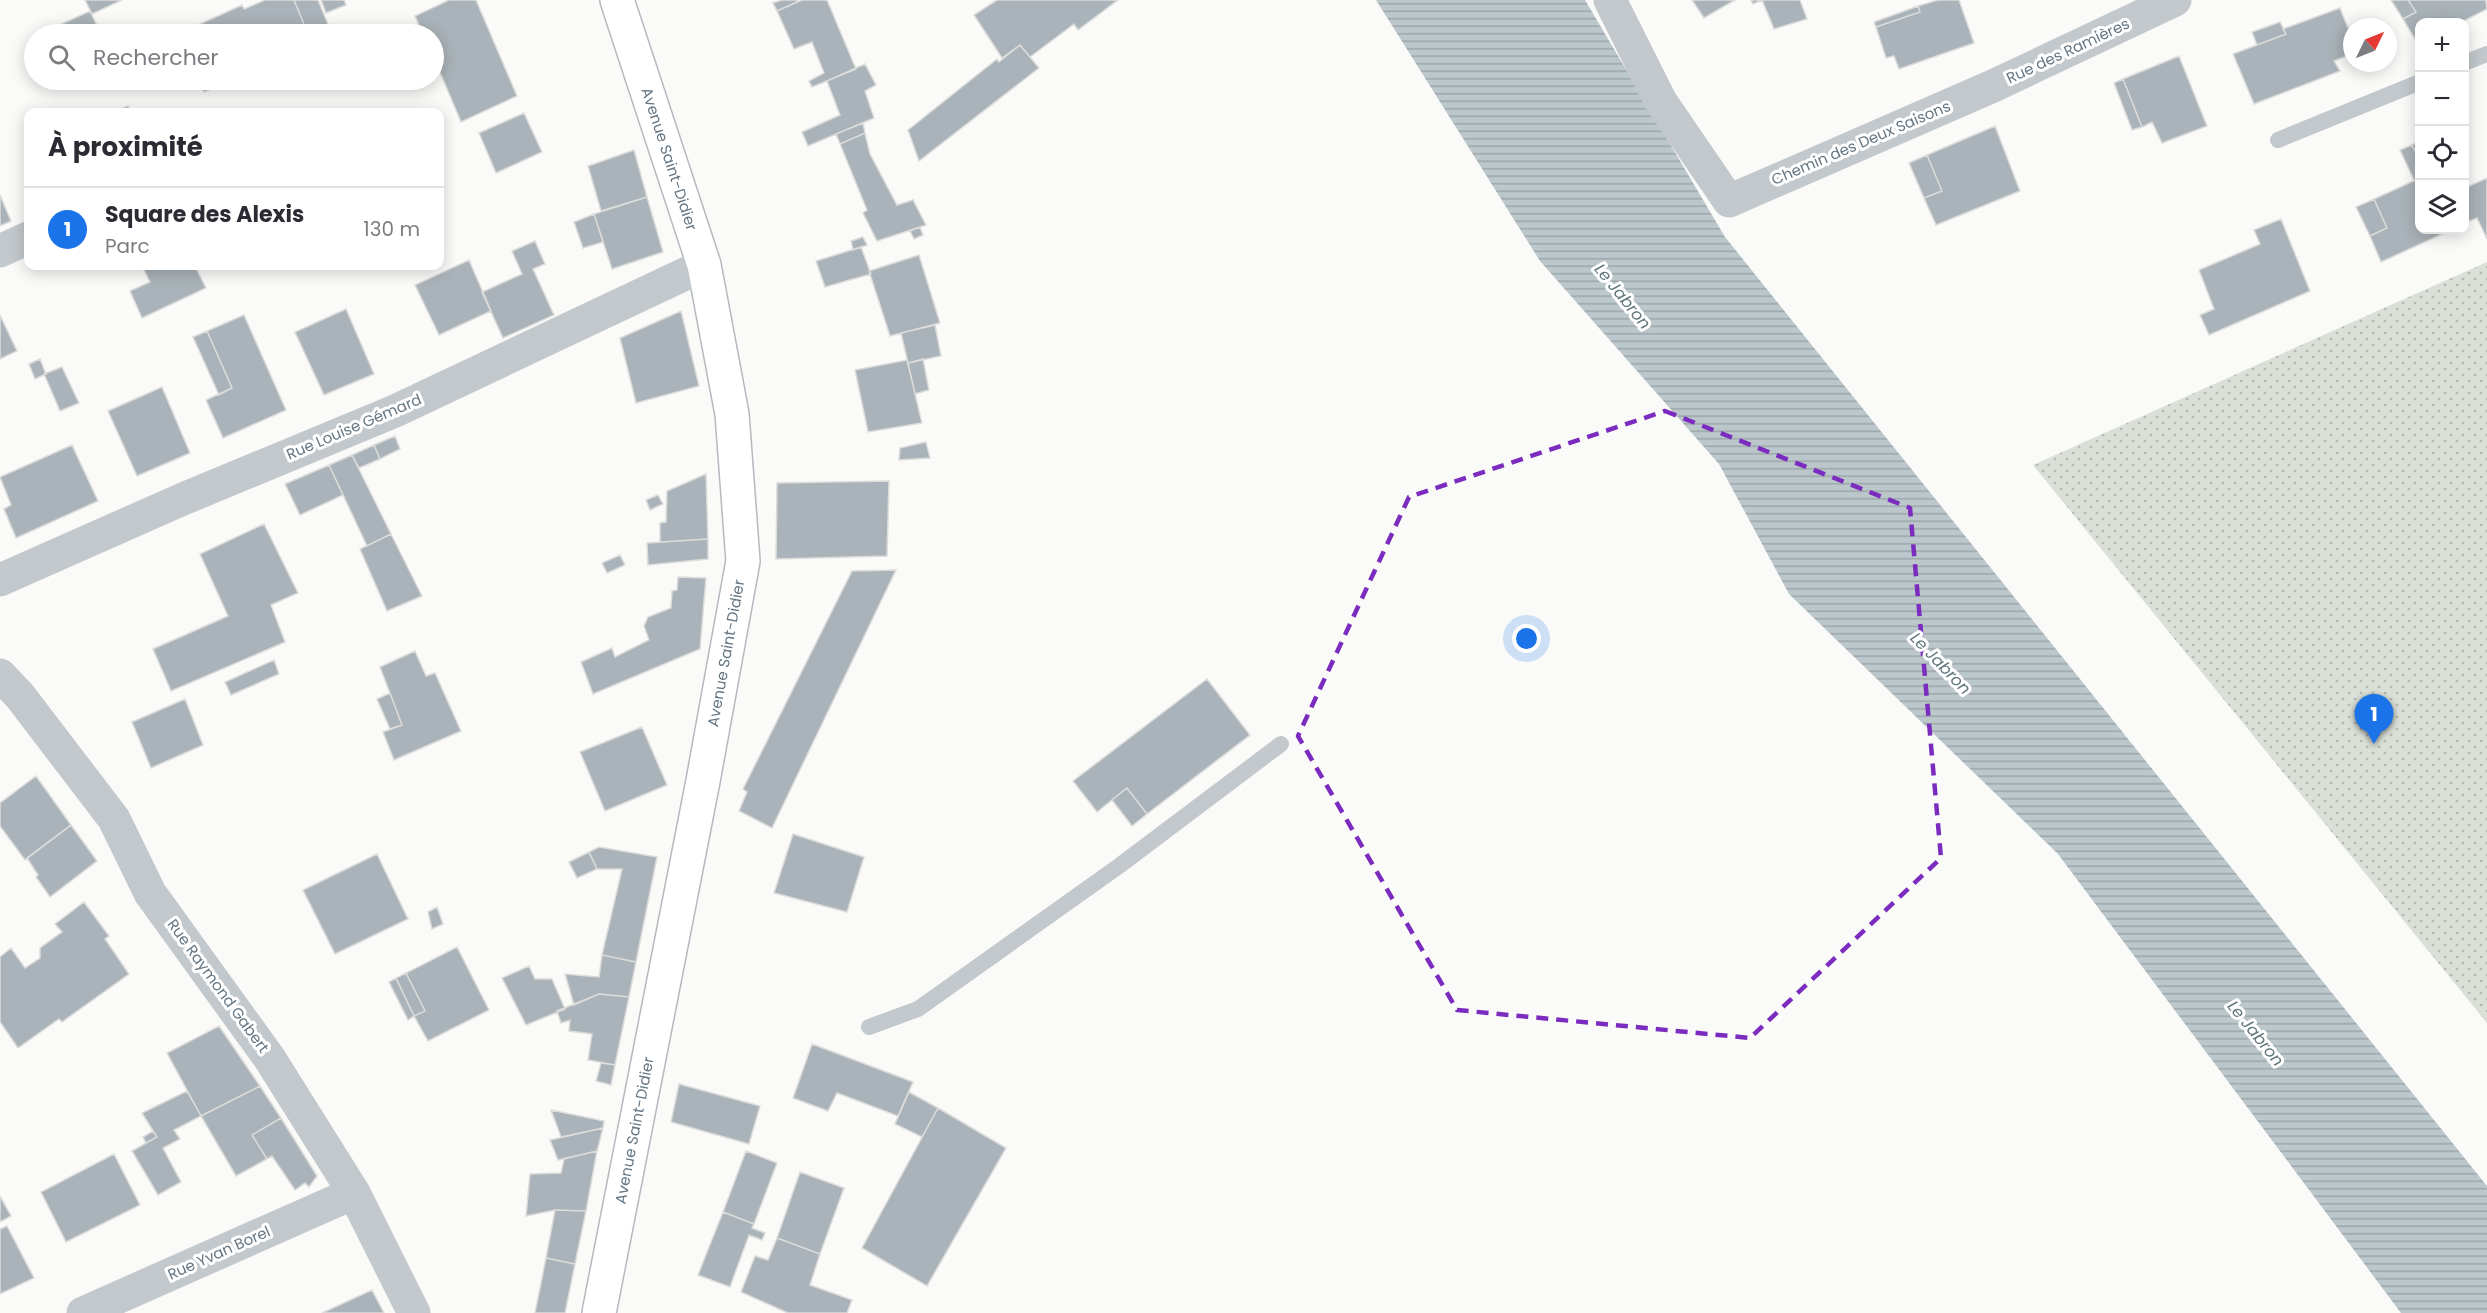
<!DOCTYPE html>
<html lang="fr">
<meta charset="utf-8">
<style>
:root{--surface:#fff;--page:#f2f2f3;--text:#2b2b33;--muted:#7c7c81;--line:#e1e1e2;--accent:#1a73e8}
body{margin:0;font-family:Poppins,sans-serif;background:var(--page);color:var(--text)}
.controls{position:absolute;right:18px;top:18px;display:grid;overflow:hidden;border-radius:12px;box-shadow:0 3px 15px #0003}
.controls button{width:54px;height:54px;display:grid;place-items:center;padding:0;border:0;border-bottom:2px solid var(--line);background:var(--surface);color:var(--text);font:30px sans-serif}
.compass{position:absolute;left:2343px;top:18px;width:54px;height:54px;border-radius:50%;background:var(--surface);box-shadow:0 3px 15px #0003;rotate:47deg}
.you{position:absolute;left:1527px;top:639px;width:21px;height:21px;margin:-15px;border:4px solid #fff;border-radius:50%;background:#1a73e8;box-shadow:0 0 0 9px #1a73e833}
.badge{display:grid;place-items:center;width:39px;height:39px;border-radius:50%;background:var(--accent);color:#fff;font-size:20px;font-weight:700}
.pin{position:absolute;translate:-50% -50px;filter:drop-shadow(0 2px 3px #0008)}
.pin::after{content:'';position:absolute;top:32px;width:21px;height:18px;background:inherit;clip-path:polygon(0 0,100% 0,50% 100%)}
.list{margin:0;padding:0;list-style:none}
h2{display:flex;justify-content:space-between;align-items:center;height:78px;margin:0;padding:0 24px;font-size:26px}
h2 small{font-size:20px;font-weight:400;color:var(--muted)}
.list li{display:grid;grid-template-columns:39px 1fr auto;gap:18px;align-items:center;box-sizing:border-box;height:84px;padding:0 24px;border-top:2px solid var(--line)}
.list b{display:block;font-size:22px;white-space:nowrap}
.list p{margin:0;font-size:20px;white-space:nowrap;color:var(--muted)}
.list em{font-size:20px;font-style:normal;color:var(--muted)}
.icon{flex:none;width:33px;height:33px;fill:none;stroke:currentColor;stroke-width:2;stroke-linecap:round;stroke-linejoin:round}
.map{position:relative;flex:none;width:2487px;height:1313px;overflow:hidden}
.search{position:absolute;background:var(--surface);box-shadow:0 3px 15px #0003;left:24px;top:24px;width:420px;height:66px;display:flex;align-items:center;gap:15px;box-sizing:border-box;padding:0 21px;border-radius:33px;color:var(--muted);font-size:22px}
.panel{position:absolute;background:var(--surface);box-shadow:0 3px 15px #0003;left:24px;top:108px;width:420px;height:162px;border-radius:12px}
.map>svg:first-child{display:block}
</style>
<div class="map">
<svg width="2487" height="1313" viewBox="0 0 2487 1313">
<defs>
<pattern id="grass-dots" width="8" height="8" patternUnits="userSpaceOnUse" patternTransform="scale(1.5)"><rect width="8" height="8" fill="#dadfd7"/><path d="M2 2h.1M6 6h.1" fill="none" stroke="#b4b9b4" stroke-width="1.8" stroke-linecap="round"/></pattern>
<pattern id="water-rules" width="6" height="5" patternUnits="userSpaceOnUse" patternTransform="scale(1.5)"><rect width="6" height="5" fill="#bbc7cb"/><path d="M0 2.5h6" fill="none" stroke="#9ca6aa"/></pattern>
</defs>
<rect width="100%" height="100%" fill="#fafaf8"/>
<path fill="url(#grass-dots)" d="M2487,262v761l-454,-558z"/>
<path fill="url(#water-rules)" d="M1376,0h209l140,237 762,949v127h-86l-343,-459 -269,-260 -70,-130 -179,-203z"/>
<path fill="#aab3b9" stroke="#dcdcda" stroke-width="1.5" d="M85,0h37l-30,14z
M265,0h29l14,34h-130l64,-29 2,4z
M294,0h24l14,34h-24z
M321,0h23l2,5 -20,8z
M449,0h27l41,96 -56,26 -27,-64v-24h-11l-8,-18z
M782,0h15v2l-20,9 -4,-8z
M802,0h25l29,69 -44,18 -3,-6 15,-8 -12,-31 -18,7 -17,-38z
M997,0h121l-40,30 -4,-6 -44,33 -10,-12 -18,13 -28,-43z
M1692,0h43l-31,18z
M1751,0h49l7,19 -33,10 -12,-29 -9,4z
M1938,0h21l15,43 -75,26 -5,-13 -8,2 -10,-31 44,-15 -2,-6z
M2391,0h17l8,12 -13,7z
M2408,0h78l1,9 -25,13h-42l-1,24 -16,-27 13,-7z
M1918,6l2,6 -44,15 -2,-5z
M2340,8l12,30v16l-18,7 6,10 -86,33 -21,-50 53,-20 -3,-5z
M90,11l10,21 -4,2h-56z
M2280,22l6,12 -29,11 -5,-13z
M1020,45l19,23 -120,93 -11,-31 89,-71 2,3z
M2179,56l28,70 -45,17 -10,-21 -10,5 -19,-48z
M865,64l11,21 -11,6 9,27 -66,28 -6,-14 38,-17 -13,-34z
M2123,79l19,48 -10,3 -18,-47z
M198,80h34l-28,12z
M128,106l3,6h-18z
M524,113l18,39 -46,21 -17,-40z
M863,123l2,10 -25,11 -4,-10z
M1995,126l25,65 -84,34 -12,-27 18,-7 -15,-36z
M865,133l5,21 27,51 16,-5 13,25 -49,16 -14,-28 4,-3 -27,-66z
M2420,141v20l-8,-16z
M2412,145l8,16v17l-6,2 -14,-30z
M634,150l13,47 -46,14 -13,-45z
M1927,155l15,36 -18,7 -15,-35z
M2420,178v52h31l-70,32 -11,-26 17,-8 -13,-29z
M2487,178v61l-10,-21 -13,5v-37l1,2z
M0,195l11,26 -11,5z
M647,197l16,55 -51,17 -18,-55z
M2374,199l13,29 -17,8 -14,-29z
M594,214l9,28 -20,6 -9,-26z
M2281,219l29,72 -101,44 -9,-20 14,-6 -15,-39 61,-26 -6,-14z
M920,227l3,8 -9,4 -4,-8z
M863,237l4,8 -14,5 -2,-9z
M535,241l10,23 -12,5 21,46 -51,23 -21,-46 40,-18 -10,-23z
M861,247l10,27 -46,13 -9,-26z
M919,255l21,68 -50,13 -21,-65z
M469,260l22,51 -52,24 -24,-50z
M142,266h53l11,22 -64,30 -12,-27 20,-9z
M346,309l28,65 -50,21 -29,-63z
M681,311l18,75 -63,17 -16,-65z
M0,315l17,36 -17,8z
M244,315l42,95 -63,28 -17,-38 26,-12 -25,-57z
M935,325l6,31 -33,7 -7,-30z
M207,331l25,57 -13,7 -26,-58z
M40,359l6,15 -11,5 -6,-15z
M923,359l6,31 -14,4 -7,-31z
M907,360l15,63 -54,9 -13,-62z
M62,367l17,36 -19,8 -16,-37z
M162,387l28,66 -53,23 -29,-65z
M395,436l5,13 -20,10 -6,-14z
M926,442l4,16 -31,2 1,-12z
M72,445l26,56 -82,37 -12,-29 7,-4 -11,-28z
M374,445l6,14 -21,9 -7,-13z
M352,455l39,79 -24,12 -38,-81z
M329,465l14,30 -43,20 -15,-31z
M706,474l2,65 -48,3v-19l6,-1 1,-31z
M889,481l-2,75 -111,3 1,-76z
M658,495l5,9 -13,6 -4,-10z
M264,524l34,69 -27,12 14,37 -114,49 -18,-42 75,-33 -28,-62z
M391,534l31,62 -35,15 -27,-62z
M708,539v20l-60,6 -1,-22z
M620,555l5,10 -18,8 -5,-10z
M896,570l-124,258 -33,-17 8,-19 -4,-3 109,-218z
M678,577l28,1 -6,71 -107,45 -12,-32 31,-14 3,9 34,-17 -5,-14 4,-9 23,-9 1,-17 5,-1z
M415,651l11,25 9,-3 26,58 -67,29 -11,-28 19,-7 -22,-58z
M274,660l5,14 -48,21 -6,-13z
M1207,679l43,56 -103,79 -20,-26 -30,24 -24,-31z
M390,693l12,32 -12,4 -13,-30z
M185,699l18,46 -52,23 -19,-46z
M642,727l25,58 -62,26 -25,-59z
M36,776l35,49 -46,35 -25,-34v-23z
M1127,788l20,26 -15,12 -20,-26z
M71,825l26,36 -47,36 -14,-20 2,-2 -11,-17z
M793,834l71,23 -17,55 -73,-19z
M599,847l58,10 -21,105 -34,-7 20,-86h-25l-8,-17z
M589,852l8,17 -20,9 -8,-16z
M377,854l31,65 -73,35 -32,-64z
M84,902l25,34 -4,3 24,35 -67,48 -3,-3 -41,29 -18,-26v-65l11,-9 14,20 15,-10v-10l22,-16 -7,-8z
M437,907l6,17 -11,5 -4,-17z
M457,947l32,63 -61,31 -14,-25 11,-5 -19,-38z
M602,955l34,7 -7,35 -30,-3 -25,11 -9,-31 34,3z
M529,966l6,13h17l13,30 -39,16 -24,-47z
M406,973l19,38 -11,5 -18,-38z
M396,978l18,38 -6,4 -19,-38z
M599,994l30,3 -14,68 -27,-5 4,-26 -23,-3 1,-11 -9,3 -4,-12z
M219,1026l41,60 -59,30 -34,-63z
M812,1044l101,38 -15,34 -61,-23 -9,18 -35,-13z
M601,1063l14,2 -4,20 -15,-4z
M679,1084l81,22 -11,38 -78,-22z
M260,1086l21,32 -29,17 15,24 -31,17 -35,-60z
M187,1091l14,25 -27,14 6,9 -17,9 18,34 -23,13 -26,-44 25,-14 -15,-24z
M909,1092l29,16 -16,29 -27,-13z
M938,1108l68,40 -79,138 -65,-38z
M551,1110l53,11 -1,7 -42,9z
M281,1118l36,58 -8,11 -4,-4 -10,7 -23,-34 -5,3 -15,-24z
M603,1128l-6,23 -39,9 -8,-20z
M153,1131l4,6 -11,6 -3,-6z
M597,1151l-11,60 -31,-1 -29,6 4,-42 31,-1 3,-14z
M746,1151l31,12 -23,61 -31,-12z
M114,1154l26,51 -74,37 -25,-50z
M800,1172l44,16 -24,66 -43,-16z
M0,1196l11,20 -11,6z
M555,1210l31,1 -11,53 -29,-6z
M723,1212l31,12 -2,4 13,5 -3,7 -13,-5 -19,52 -32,-12z
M7,1226l27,52 -34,16v-65z
M777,1238l43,16 -10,31 42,15 -5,13h-59l-47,-21 14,-36 13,4z
M546,1258l29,6 -10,49h-30z
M372,1290l12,23h-62z"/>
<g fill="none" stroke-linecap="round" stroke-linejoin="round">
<g stroke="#b3babf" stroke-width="36">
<g id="secondary">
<path id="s1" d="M599,1313l104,-532 40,-220 -11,-147 -28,-149 -87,-265"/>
</g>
</g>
<path stroke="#c3c8cc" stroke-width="16" d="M2464,63l23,-9
M2278,140l142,-58
M869,1027l49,-18 201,-143 162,-122"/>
<path stroke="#c3c8cc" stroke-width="33" d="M1610,0l50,100 69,101 264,-115 182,-86
M0,251l28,-13
M0,580l183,-81 212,-88 309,-146
M0,675l20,21 94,123 36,74 120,166 84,134 60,120
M83,1313l271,-120"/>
<use href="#secondary" stroke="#fff" stroke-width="33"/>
</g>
<path fill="none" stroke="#7b2cbf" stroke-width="4.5" stroke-dasharray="12 8" stroke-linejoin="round" d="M1665,411l245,97 31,350 -191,180 -293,-28 -159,-274 111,-239z"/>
<g text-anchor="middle" stroke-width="6" stroke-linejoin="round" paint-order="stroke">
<g font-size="15" fill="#657683" stroke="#fff">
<text transform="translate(2068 51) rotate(-25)" y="5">Rue des Ramières</text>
<text transform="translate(1861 143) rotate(-23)" y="5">Chemin des Deux Saisons</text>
<text transform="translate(669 159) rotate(72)" y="5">Avenue Saint-Didier</text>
<text transform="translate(354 427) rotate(-23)" y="5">Rue Louise Gémard</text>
<text dy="5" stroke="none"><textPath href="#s1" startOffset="672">Avenue Saint-Didier</textPath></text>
<text transform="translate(218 986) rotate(54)" y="5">Rue Raymond Gabert</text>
<text dy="5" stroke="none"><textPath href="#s1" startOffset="186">Avenue Saint-Didier</textPath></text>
<text transform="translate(219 1253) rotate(-24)" y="5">Rue Yvan Borel</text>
</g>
<g font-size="16" font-style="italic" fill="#60757c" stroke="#fff">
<text transform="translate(1623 296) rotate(51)" y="6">Le Jabron</text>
<text transform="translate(1941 663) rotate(46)" y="6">Le Jabron</text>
<text transform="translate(2256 1033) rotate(51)" y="6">Le Jabron</text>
</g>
</g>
</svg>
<div class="controls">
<button>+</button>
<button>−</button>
<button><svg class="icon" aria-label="locate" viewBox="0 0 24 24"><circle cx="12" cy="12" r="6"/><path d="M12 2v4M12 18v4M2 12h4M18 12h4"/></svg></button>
<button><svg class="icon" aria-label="layers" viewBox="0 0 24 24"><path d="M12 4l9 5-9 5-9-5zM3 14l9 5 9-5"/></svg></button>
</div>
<svg class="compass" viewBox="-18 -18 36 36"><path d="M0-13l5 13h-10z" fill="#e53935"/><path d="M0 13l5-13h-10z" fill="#7c7c81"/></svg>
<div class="you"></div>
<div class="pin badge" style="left:2374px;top:744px">1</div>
<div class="search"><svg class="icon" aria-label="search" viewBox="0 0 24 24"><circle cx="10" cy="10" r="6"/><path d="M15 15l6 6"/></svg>Rechercher</div>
<section class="panel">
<h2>À proximité<small></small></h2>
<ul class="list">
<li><span class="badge">1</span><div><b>Square des Alexis</b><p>Parc</p></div><em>130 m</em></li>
</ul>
</section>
</div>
